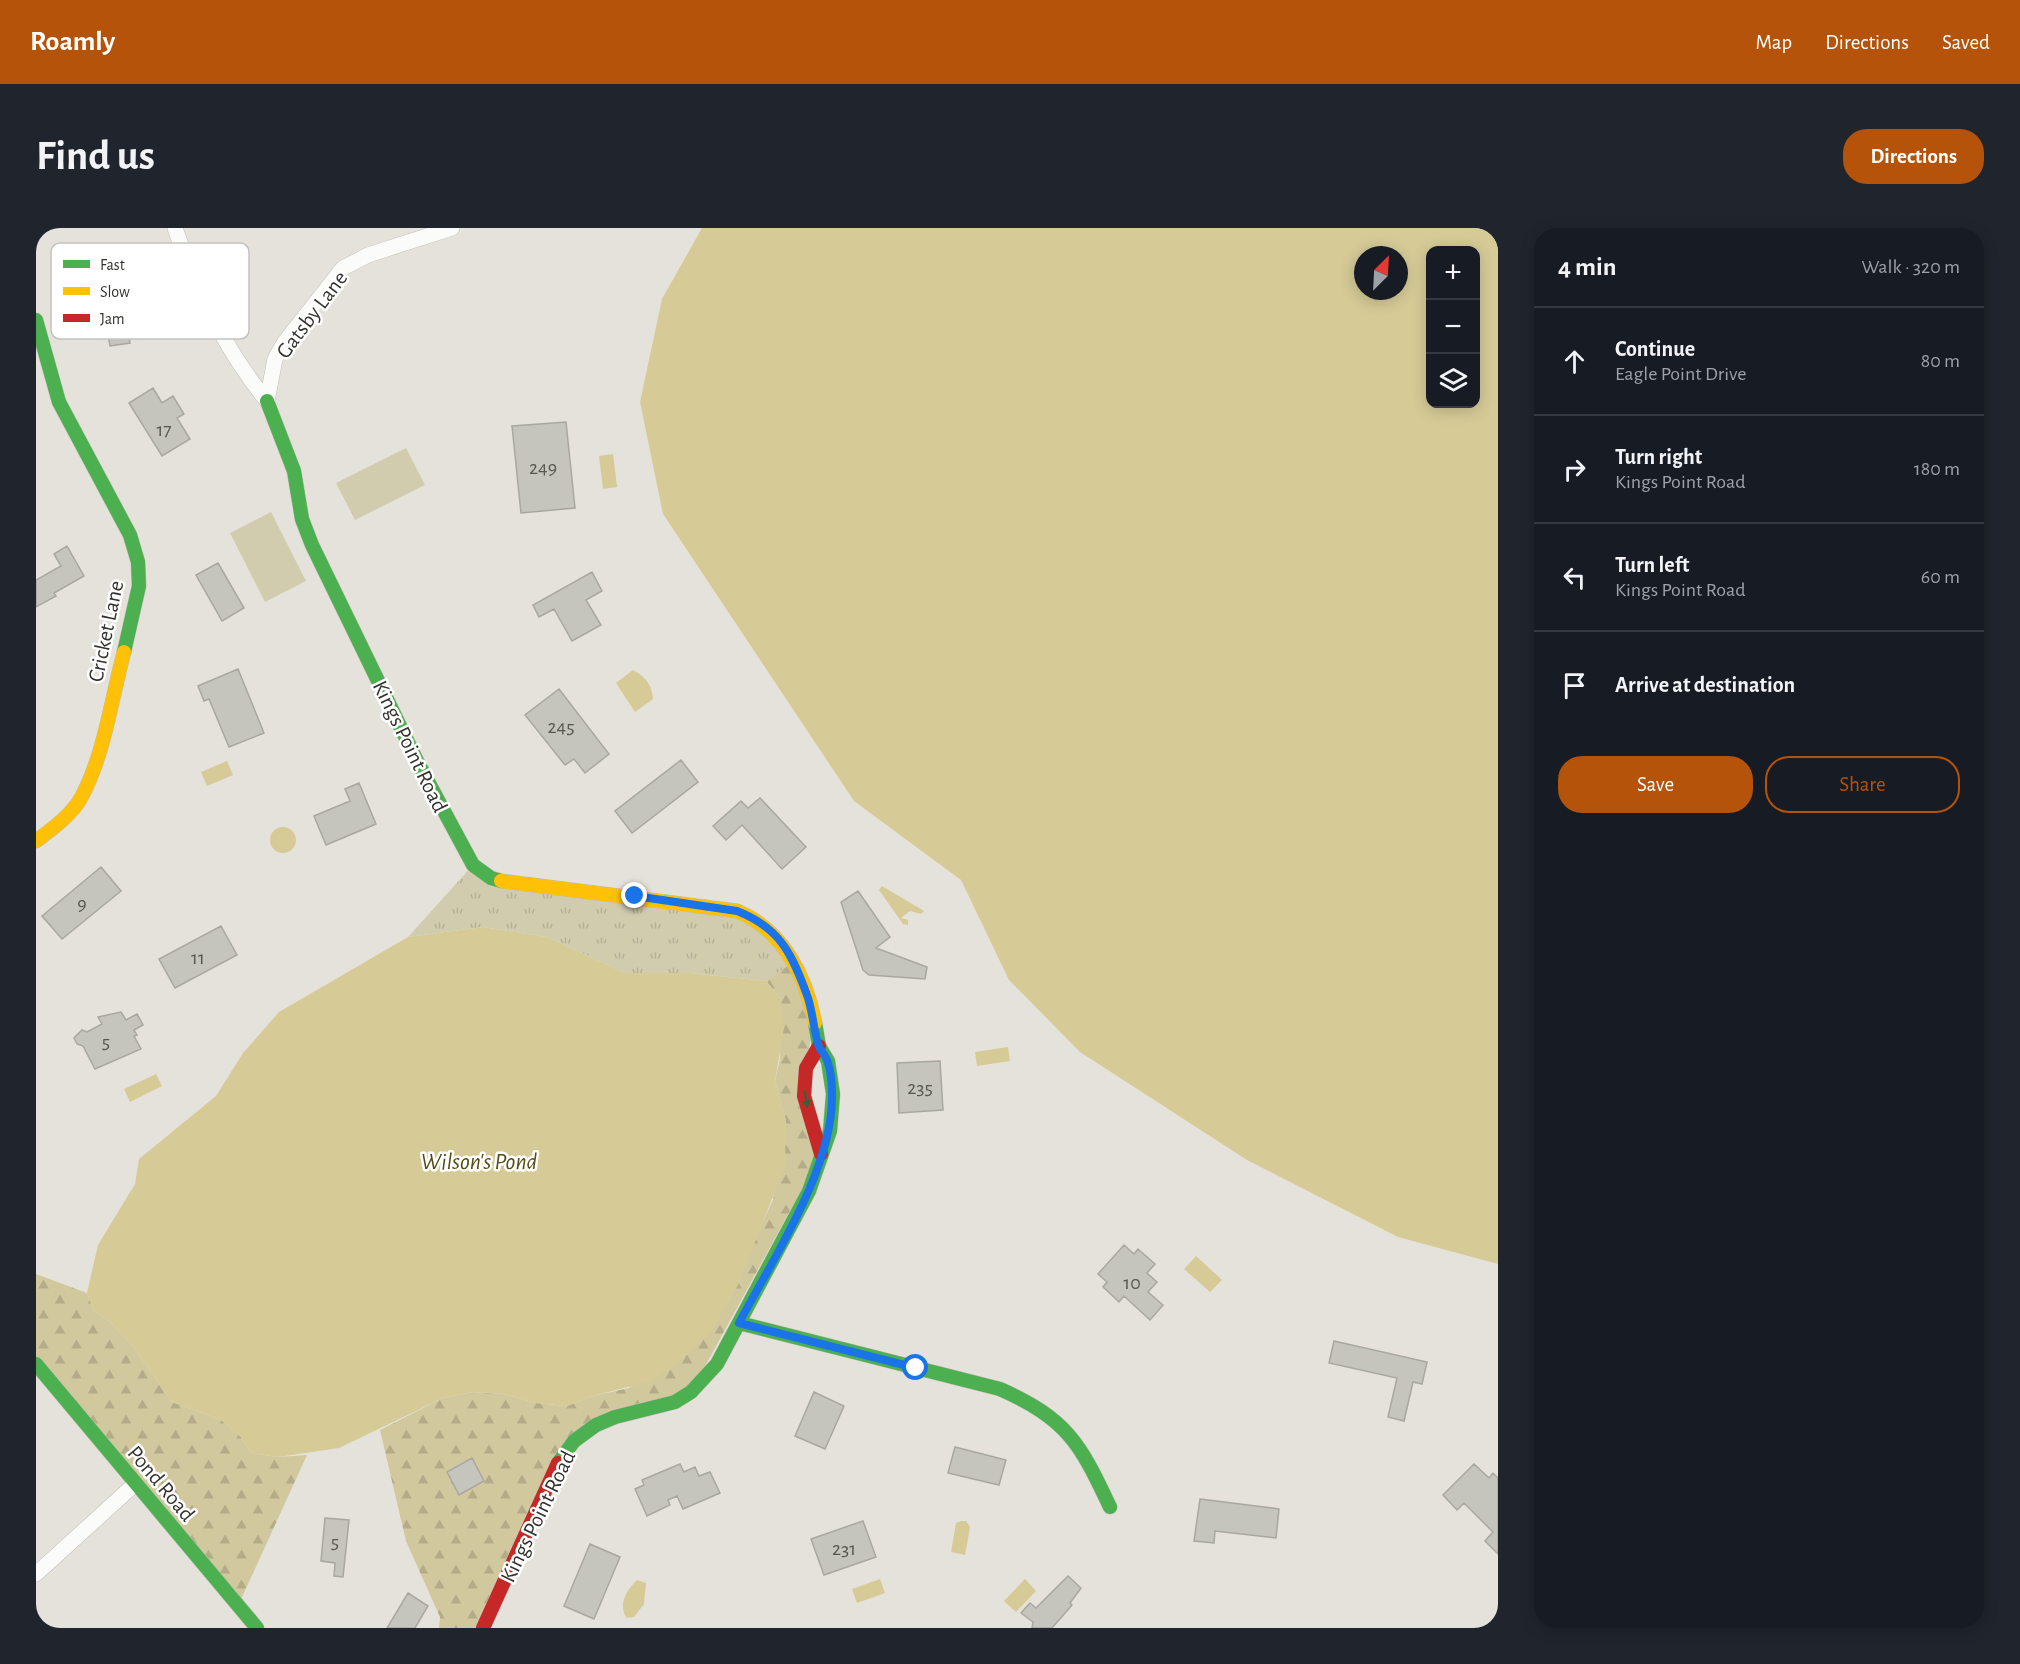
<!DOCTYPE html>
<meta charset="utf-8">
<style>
:root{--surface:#171b24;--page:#20242c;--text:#f1f3f6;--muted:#9ea1a6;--line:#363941;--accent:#b45309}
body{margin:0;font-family:"Alegreya Sans",sans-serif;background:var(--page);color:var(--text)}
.controls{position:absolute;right:18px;top:18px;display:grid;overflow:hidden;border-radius:12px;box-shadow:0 3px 15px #0003}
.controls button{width:54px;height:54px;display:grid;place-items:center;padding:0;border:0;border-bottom:2px solid var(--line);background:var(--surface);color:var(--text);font:30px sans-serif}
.compass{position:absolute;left:1318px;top:18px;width:54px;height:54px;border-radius:50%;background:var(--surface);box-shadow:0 3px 15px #0003;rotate:24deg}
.stop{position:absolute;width:18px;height:18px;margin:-14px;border:4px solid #1a73e8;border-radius:50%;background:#fff}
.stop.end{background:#1a73e8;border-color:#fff;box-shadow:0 2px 6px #0008}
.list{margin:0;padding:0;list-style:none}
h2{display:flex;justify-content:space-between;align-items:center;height:78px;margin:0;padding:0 24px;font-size:26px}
h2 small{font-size:20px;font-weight:400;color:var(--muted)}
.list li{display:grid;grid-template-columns:39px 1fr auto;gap:18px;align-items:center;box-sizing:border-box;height:108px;padding:0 24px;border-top:2px solid var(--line)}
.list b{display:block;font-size:22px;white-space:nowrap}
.list p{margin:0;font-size:20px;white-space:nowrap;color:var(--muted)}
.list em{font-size:20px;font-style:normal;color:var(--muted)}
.actions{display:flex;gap:12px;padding:18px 24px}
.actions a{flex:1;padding:14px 0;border:2px solid var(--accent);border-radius:24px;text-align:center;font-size:21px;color:var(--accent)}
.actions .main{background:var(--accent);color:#fff}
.icon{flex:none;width:33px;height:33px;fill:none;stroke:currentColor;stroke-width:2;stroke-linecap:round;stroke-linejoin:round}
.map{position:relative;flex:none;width:1462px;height:1400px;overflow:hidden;border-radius:24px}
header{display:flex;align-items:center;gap:36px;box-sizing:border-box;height:84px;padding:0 30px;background:var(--accent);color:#fff}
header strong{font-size:28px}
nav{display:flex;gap:33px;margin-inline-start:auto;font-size:21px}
.intro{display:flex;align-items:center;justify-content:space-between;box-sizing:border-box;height:144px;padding:0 36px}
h1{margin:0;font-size:42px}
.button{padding:15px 27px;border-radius:24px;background:var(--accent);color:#fff;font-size:21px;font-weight:700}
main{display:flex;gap:36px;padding:0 36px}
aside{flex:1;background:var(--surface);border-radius:24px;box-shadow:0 3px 15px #0003}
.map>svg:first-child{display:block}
</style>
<header>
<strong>Roamly</strong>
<nav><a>Map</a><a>Directions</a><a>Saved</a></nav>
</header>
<div class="intro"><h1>Find us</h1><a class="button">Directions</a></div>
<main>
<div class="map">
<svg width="1462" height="1400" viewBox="0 0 1462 1400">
<defs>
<pattern id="grass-tufts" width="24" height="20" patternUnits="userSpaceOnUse" patternTransform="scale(1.5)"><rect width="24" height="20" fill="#d2ccaf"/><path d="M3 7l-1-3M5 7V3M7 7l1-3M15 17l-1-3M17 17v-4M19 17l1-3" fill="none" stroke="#b5b097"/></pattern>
<pattern id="forest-firs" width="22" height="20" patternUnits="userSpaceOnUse" patternTransform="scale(1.5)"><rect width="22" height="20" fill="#d1c89e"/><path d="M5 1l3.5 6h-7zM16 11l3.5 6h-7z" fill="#b4ac88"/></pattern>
</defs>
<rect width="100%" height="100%" fill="#e4e2da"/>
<path fill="url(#grass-tufts)" d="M437,637l18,13 246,33 58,50 -29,20 -77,-8h-64l-78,-36 -64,-10 -75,10z"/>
<path fill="url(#forest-firs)" d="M759,733l19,57 -8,50 15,86 -130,238 -117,49 -91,187h-44l1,-11 -34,-76 -26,-111 63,-32 30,-6 30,2 33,9 31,3 26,-10 36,-8 124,-145 20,-43 13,-79 -11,-40 5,-22 1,-60 -15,-18z
M0,1046l51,19 7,18 16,11 22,23 40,57 49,18 20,17 10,16 27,4 29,-2 -69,151 -202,-242z"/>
<path fill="#d2ccaf" d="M370,220l19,37 -70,35 -19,-37z
M235,284l35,69 -41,21 -35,-69z"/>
<path fill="#d6cb97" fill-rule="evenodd" d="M666,0h796v1036l-100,-27 -151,-77 -167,-108 -71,-72 -48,-100 -107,-79 -191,-287 -23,-112 22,-103zM1394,22h46v154h-46zM1327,27h36v36h-36z
M577,226l4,33 -14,2 -4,-33z
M597,442c13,7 19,15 20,29l-18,13 -19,-29z
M191,533l6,14 -26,11 -6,-14z
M234 612a13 13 0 1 1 26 0a13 13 0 1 1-26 0Z
M846,658l42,25 -3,3 -11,-3 -9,7 7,2v5l-5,-1 -24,-34z
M447,699l64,10 78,36h64l77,8 15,18 3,29 -9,53 11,39 -1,46 -47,119 -27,47 -35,33 -25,16 -58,15 -26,10 -31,-3 -33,-9 -30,-2 -30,6 -104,50 -61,9 -27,-4 -10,-16 -20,-17 -49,-18 -40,-57 -22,-23 -16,-11 -7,-18 11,-48 37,-61 4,-25 77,-63 27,-43 36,-41 129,-75z
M972,819l2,14 -33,5 -2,-14z
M120,846l6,12 -32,16 -6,-13z
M1160,1028l26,24 -12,12 -26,-23z
M925,1293h5l4,6 -5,28 -14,-3 5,-29z
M844,1351l5,14 -28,10 -5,-14z
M989,1351l11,12 -20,21 -12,-11z
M601,1352l9,3 -2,21 -10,13 -7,1c-10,-12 0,-29 10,-38z"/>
<path fill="#c5c4bd" stroke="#a8a7a1" stroke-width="1.5" d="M94,33l11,69 -13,2 2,11 -20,3 -11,-70 12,-2 -1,-10z
M117,160l9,15 11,-7 11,18 -7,4 13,21 -28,17 -33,-53z
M530,194l9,86 -54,5 -9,-87z
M31,318l17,30 -30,17 2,3 -20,11v-27l25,-14 -7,-12z
M182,335l26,45 -22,13 -26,-46z
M556,344l10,19 -16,9 15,25 -29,16 -18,-32 -15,8 -6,-12z
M202,441l26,64 -35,14 -20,-48 -5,2 -6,-15z
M523,461l50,65 -24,19 -11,-14 -9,6 -40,-50z
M645,532l17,22 -66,51 -17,-22z
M323,555l17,41 -50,21 -12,-29 36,-15 -5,-12z
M724,570l46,49 -24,22 -40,-44 -16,15 -13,-14 28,-25 7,7z
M65,639l20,24 -59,48 -20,-23z
M822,663l32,46 -14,11 51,19 -2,12 -56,-4 -6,-5 -22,-68z
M185,698l16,29 -62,33 -16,-29z
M85,784l5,8 11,-6 6,11 -9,5 3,5 -3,1 7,13 -46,20 -12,-23 -6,-2 -3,-6 8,-8 5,2 15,-8 -4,-7z
M904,833l3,49 -44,3 -2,-50z
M1088,1017l10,9 4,-5 17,15 -8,9 10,9 -9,10 15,13 -13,15 -26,-24 -5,6 -16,-15 4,-5 -9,-8z
M1298,1113l93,21 -5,22 -9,-2 -9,39 -16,-4 9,-39 -68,-15z
M778,1164l30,14 -19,43 -30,-13z
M919,1219l51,13 -7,25 -51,-12z
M436,1230l12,23 -25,14 -12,-23z
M644,1236l4,8 11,-5 4,9 11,-4 10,21 -37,16 -6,-13 -9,4 2,5 -23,11 -12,-27 9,-4 -2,-5z
M1438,1236l15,14 4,-5 5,5v76l-13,-13 8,-9 -29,-29 -7,7 -14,-15z
M1164,1271l79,10 -3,29 -61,-7 -1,12 -20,-2z
M289,1290l24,2 -6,57 -9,-1 1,-13 -14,-2z
M827,1293l13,36 -52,18 -13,-36z
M554,1316l30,13 -26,62 -30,-13z
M1032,1348l13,12 -11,15 2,2 -20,23h-20l1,-6 -12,-9 9,-10 6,5z
M372,1365l20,13 -13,22h-28z"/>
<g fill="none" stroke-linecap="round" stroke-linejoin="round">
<g stroke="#c0beb8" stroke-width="16">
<path id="street" d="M139,0c21,61 51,123 92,173
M231,173l8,-42 9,-16 59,-75 25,-13 84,-27
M0,1346l99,-90"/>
</g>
<g stroke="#c0beb8" stroke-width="15">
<path id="fast" d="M0,92l23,82 71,133 8,27 1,24 -15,66
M231,173l27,70 8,48 10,26 105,216 56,104 18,13 10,3
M703,1095l261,66c67,30 80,54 110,118
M0,1136l221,264
M522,1235l16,-22 22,-16 19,-8 60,-15 16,-10 26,-28 92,-173 21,-60 3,-37 -5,-33 -9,-15 -4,-23"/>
</g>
<g stroke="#c0beb8" stroke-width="15">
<path id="slow" d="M0,613c16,-12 37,-27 46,-45 22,-41 30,-99 42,-144
M465,653l236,30c46,19 69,65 78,112"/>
</g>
<g stroke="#c0beb8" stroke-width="15">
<path id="jam" d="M783,818l-13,22 -2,28 17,58
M447,1400l75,-165"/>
</g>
<use href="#street" stroke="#fbfbf9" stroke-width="15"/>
<use href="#fast" stroke="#4caf50" stroke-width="14"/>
<use href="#slow" stroke="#ffc107" stroke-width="14"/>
<use href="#jam" stroke="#c62828" stroke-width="14"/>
</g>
<defs><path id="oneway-solid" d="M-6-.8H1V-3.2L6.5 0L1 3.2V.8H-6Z" transform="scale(1.5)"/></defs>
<use fill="#3c5e39" href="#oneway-solid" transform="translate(770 871) rotate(81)"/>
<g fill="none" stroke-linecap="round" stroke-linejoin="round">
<path stroke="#1a73e8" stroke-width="8" d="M599,668l102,15c44,17 56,45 71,87 5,16 6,34 11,49 3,5 8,10 9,16 3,9 4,21 4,31 2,73 -59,165 -93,229l177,45"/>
</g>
<g text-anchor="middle" stroke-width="5" stroke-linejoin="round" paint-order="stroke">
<g font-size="20" fill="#585651">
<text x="128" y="208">17</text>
<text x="507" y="246">249</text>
<text x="525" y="505">245</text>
<text x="46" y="682">9</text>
<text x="162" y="736">11</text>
<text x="70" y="820">5</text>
<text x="884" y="866">235</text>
<text x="1096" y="1061">10</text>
<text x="299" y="1320">5</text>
<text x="808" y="1327">231</text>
</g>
<g font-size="22" fill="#33322d" stroke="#fff">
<text transform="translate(275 86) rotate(-53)" y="8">Gatsby Lane</text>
<text transform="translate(69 403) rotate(-78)" y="8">Cricket Lane</text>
<text transform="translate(375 518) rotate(64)" y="8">Kings Point Road</text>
<text transform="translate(126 1255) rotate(50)" y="8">Pond Road</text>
<text transform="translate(501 1288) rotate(-64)" y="8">Kings Point Road</text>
</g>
<g font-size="24" font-style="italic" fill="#574c16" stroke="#fff">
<text x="443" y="941">Wilson's Pond</text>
</g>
</g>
<rect x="15" y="15" width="198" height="96" rx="9" fill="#fff" stroke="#c2c2c0" stroke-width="1.5"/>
<rect x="27" y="32" width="27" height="8" fill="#4caf50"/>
<rect x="27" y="59" width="27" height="8" fill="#ffc107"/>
<rect x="27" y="86" width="27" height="8" fill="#c62828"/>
<g font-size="16" fill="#33322d">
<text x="64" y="42">Fast</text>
<text x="64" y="69">Slow</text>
<text x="64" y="96">Jam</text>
</g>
</svg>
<div class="controls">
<button>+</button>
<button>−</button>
<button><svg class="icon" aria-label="layers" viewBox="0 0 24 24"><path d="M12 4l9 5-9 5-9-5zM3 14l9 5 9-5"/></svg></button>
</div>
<svg class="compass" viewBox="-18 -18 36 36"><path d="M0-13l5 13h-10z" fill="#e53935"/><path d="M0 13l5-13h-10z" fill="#9ea1a6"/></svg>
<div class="stop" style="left:880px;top:1140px"></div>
<div class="stop end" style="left:599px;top:668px"></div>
</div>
<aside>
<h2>4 min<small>Walk · 320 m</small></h2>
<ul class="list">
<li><svg class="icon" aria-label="ahead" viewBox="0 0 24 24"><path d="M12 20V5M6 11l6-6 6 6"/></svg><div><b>Continue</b><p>Eagle Point Drive</p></div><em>80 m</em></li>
<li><svg class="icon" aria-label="right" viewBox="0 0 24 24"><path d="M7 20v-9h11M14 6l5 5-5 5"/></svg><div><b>Turn right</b><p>Kings Point Road</p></div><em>180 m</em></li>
<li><svg class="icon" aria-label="left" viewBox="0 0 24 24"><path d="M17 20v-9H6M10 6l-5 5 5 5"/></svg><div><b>Turn left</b><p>Kings Point Road</p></div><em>60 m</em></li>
<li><svg class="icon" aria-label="arrive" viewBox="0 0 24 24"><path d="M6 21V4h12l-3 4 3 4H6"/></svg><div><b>Arrive at destination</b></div></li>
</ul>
<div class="actions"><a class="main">Save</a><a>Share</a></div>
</aside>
</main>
